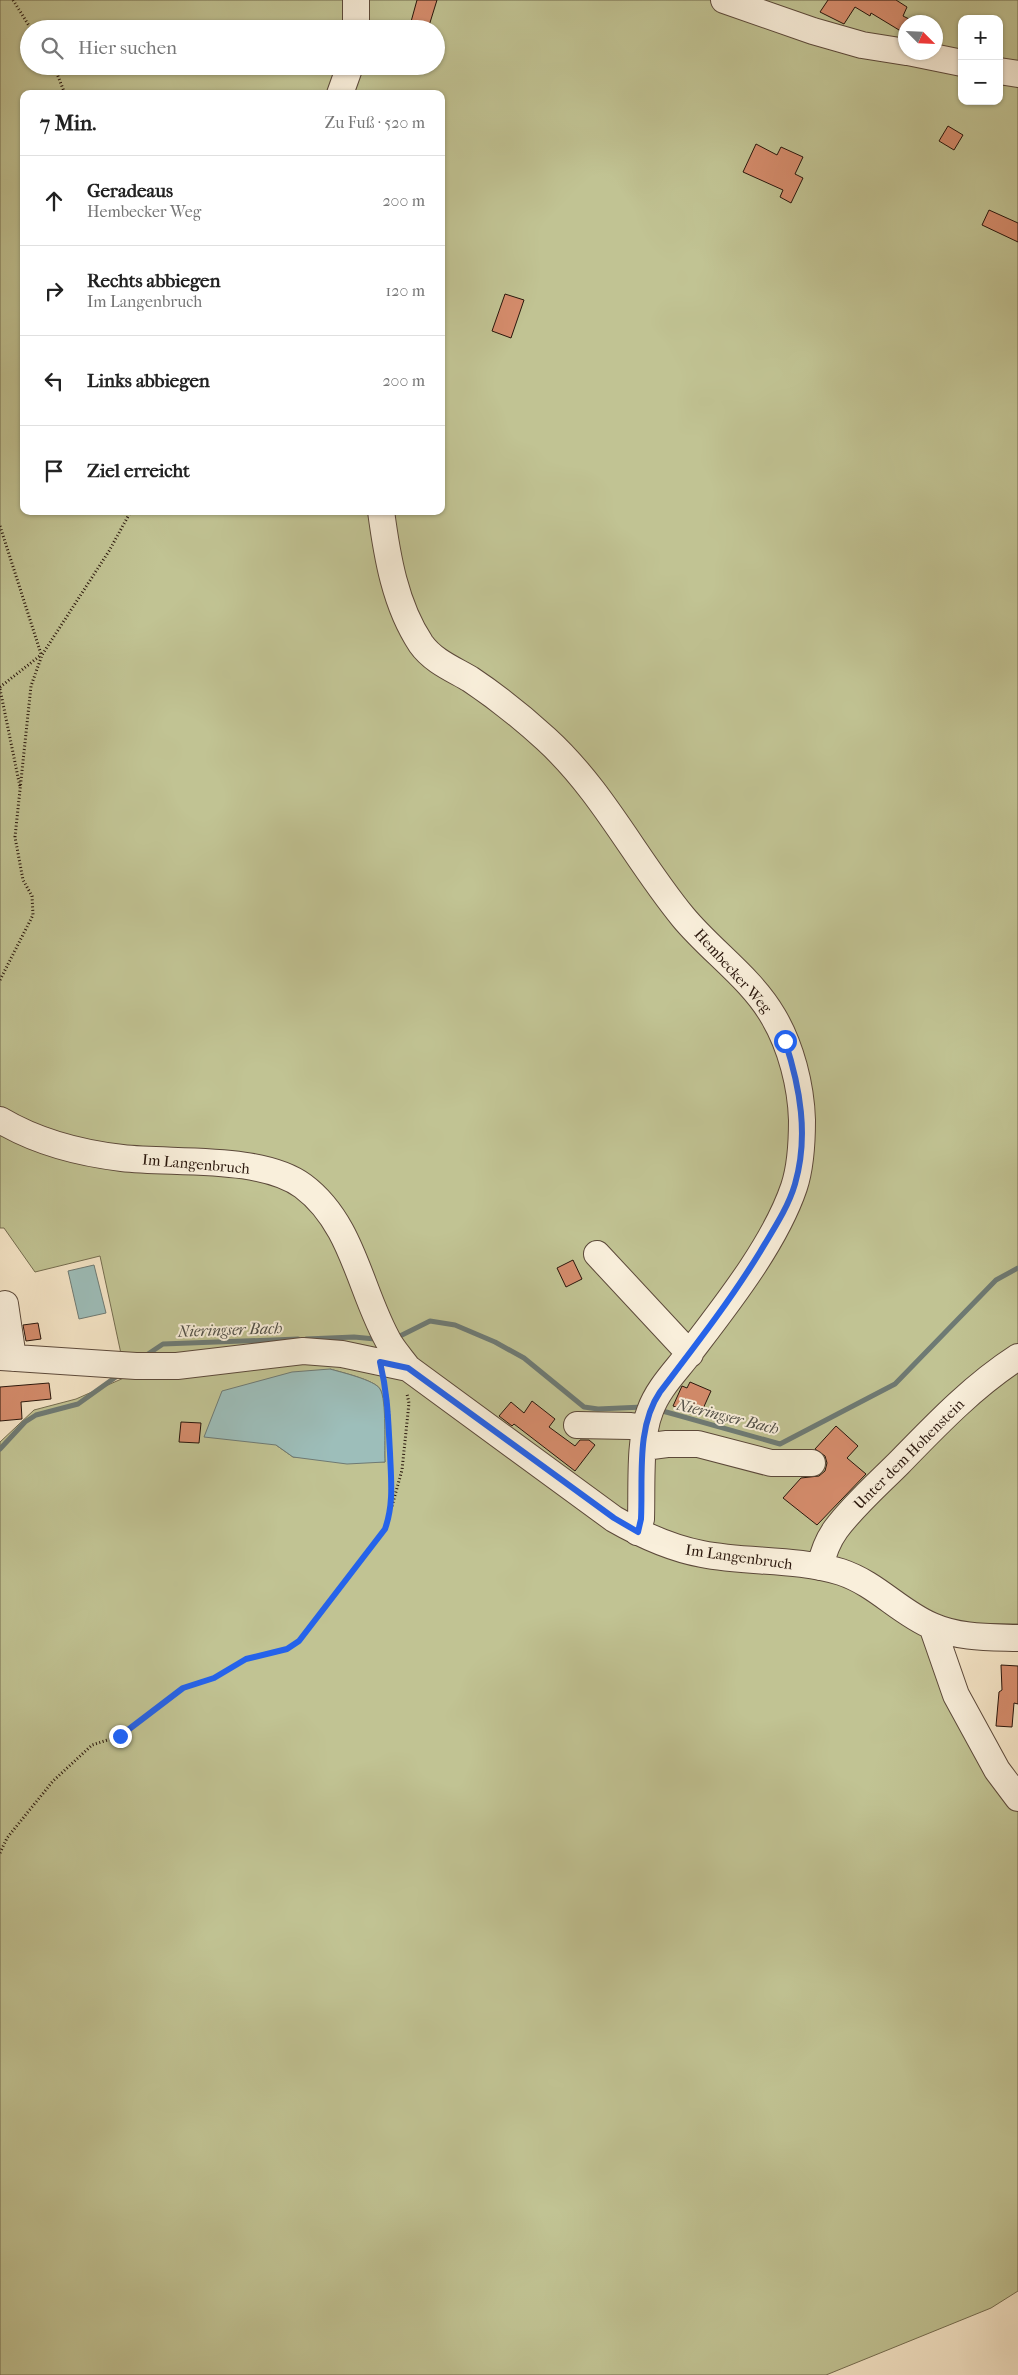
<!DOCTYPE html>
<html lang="de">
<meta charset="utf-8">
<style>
:root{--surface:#fff;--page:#f6f6f6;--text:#222;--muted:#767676;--line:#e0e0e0}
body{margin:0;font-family:"IM FELL French Canon",serif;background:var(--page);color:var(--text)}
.controls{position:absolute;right:15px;top:15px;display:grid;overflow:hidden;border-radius:10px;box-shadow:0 1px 4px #0004}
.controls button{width:45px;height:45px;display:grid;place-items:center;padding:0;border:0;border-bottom:1px solid var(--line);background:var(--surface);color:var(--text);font:25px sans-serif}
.compass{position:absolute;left:898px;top:15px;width:45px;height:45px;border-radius:50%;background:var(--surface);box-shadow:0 1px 4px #0004;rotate:114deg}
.stop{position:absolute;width:15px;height:15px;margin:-11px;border:4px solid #2563eb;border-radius:50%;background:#fff}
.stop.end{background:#2563eb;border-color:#fff;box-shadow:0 1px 5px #0008}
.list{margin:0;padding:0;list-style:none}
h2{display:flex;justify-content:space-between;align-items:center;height:65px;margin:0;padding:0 20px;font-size:21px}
h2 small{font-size:16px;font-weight:400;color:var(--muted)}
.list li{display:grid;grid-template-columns:32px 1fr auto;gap:15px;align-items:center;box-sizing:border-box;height:90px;padding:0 20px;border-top:1px solid var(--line)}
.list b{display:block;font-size:19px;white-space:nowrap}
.list p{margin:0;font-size:16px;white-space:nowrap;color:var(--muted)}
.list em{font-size:16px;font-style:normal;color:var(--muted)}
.icon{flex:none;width:28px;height:28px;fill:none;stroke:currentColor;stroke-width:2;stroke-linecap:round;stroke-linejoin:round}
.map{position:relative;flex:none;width:1018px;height:2375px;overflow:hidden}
.search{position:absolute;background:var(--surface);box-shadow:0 1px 4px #0004;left:20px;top:20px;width:425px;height:55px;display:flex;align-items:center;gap:12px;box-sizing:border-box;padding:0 18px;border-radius:28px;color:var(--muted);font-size:19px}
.panel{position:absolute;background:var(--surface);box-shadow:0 1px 4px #0004;left:20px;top:90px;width:425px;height:425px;border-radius:10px}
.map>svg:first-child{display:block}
</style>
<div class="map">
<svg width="1018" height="2375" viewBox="0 0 1018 2375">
<rect width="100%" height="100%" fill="#f6e6c8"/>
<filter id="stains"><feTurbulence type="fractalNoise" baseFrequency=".004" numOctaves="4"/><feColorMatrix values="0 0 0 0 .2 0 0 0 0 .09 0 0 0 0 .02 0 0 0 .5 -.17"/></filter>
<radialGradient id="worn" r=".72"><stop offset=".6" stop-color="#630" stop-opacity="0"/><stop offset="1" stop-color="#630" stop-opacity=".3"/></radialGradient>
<path fill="#c1c393" stroke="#746c4f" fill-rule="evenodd" d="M0,0h1018v1624l-75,-1 4,28 71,135v505l-27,17 -165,67h-826v-933l34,-32 42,-11 50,-22 -26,-121 -65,16 -31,-44h-4zM962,19h37v82h-37zM906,22h30v30h-30zM29,29h407v37h-407zM24,94h417v417h-417zM330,1369c10,3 45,11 50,20 7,11 4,58 5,73l-92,-5 -17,-12z"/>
<path fill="#9dbeba" stroke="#6e7a74" d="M94,1265l12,48 -27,6 -11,-48z
M330,1369c10,3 45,11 50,20 7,11 4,58 5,73l-38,2 -54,-7 -17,-12 -72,-8 18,-46 70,-19z"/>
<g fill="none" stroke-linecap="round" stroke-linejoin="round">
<path stroke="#6e7a74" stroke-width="5" d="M400,1336l30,-15 25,4 40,17 29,16 60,49 14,2 45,-2
M306,1339l48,-2 21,2
M145,1356l18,-12 135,-5
M659,1410l121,34 115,-60 101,-104 22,-12
M0,1449l25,-27 11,-7 42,-11 42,-30"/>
</g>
<path fill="#d58c6c" stroke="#28150b" d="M417,0h20l-9,29h-19z
M828,0h68l11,7 -4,9 8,4 -5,2 -2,11 -33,-20 -1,3 -15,-9 -11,17 -24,-12z
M948,126l15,9 -9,15 -15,-9z
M756,144l21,11 4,-8 22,10 -8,17 8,4 -12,25 -11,-6 3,-7 -40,-18z
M989,210l29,13v19l-36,-17z
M505,294l19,6 -13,38 -19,-7z
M573,1260l9,19 -16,8 -9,-19z
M38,1323l3,16 -15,2 -3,-16z
M690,1382l21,9 -9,20 -13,-5 -3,5 -13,-5 9,-20 5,2z
M49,1383l2,16 -30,3 1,17 -22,2v-34z
M532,1401l23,18 -6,8 26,19 5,-6h9l6,5 -20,26 -61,-47 -2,2 -13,-10 12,-14 13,11z
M181,1422l20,1 -2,20 -20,-1z
M836,1426l22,20 -11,12 19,16 -49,51 -34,-27 18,-20 18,-2 6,-5 2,-8 -2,-7 -10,-7z
M1001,1665l17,1v38l-4,-1 -2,24 -16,-1 3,-34 3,-2z"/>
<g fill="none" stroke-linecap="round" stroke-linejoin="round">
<g stroke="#5c493a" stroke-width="28">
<path id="minor" d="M724,0l89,31 49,14 44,7
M356,29v-29
M908,52l54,11
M999,71l19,3
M340,94l10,-28
M381,511c6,45 14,94 40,133 12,17 32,25 49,35 27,18 53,39 76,60 56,51 90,121 137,178 28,34 68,61 90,99 18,30 28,70 29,104 0,22 -1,46 -8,67 -19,56 -67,117 -103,164 -14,19 -33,37 -41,60 -11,27 -8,78 -9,108l-4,13
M0,1120c37,22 79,33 122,38 51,6 139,-3 181,28 51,38 57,107 87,158 5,8 12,16 18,24l206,151c28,16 56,29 88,35 45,9 94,4 139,18 36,12 58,40 91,54 27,12 57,11 86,12
M597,1254l93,100
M5,1304l8,54
M0,1357l136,9h41l126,-15 39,3 66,14
M577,1425l54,1 14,2
M644,1447l23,-3h31l73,19h41
M820,1567c3,-14 8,-27 16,-38 18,-24 42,-45 63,-66 37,-38 74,-77 119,-106
M932,1626l24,69 41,75 21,28"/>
</g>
<path stroke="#28150b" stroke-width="3" stroke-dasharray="1 2.5" stroke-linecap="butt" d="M13,0l18,29
M54,66l11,28
M0,526l41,128
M0,687l41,-32
M0,689l20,98
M0,980l33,-65 -1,-19 -9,-16 -8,-43 16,-151 11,-31 67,-104 22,-40
M392,1506l10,-36 7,-67 -2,-9
M0,1853l7,-15 46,-57 39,-36 28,-9 63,-48 30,-10 32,-19 42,-10 12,-8 86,-112c10,-26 6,-50 5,-77 -1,-23 0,-44 -5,-66"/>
<use href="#minor" stroke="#f9efdb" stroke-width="26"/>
</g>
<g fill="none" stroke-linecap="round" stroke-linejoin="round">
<path stroke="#2563eb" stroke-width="6" d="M120,1736l63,-48 31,-10 32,-19 41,-10 12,-8 86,-112c9,-25 6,-50 5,-76 -2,-34 -2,-57 -10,-91l28,6 206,150 24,14 3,-13c2,-41 -5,-92 19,-127 35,-46 70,-91 100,-140 13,-22 28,-44 35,-68 14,-48 5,-97 -10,-143"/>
</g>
<g text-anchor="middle" stroke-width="4" stroke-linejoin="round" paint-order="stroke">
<g font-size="15" fill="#28150b" stroke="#f9efdb">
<text transform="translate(733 971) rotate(48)" y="5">Hembecker Weg</text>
<text transform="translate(196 1164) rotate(5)" y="5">Im Langenbruch</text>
<text transform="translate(909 1454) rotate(-45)" y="5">Unter dem Hohenstein</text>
<text transform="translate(739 1557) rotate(8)" y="5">Im Langenbruch</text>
</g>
<g font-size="16" font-style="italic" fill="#515048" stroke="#f9efdb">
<text transform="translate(230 1329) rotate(-2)" y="6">Nieringser Bach</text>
<text transform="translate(728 1416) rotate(14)" y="6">Nieringser Bach</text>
</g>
</g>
<rect width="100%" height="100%" filter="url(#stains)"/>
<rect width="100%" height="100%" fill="url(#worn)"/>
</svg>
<div class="controls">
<button>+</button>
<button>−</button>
</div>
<svg class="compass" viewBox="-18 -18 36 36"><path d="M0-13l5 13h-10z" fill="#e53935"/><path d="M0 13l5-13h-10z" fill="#767676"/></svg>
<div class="stop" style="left:785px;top:1041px"></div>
<div class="stop end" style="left:120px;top:1736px"></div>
<div class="search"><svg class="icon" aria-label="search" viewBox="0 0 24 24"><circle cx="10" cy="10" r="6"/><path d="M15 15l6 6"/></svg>Hier suchen</div>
<section class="panel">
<h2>7 Min.<small>Zu Fuß · 520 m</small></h2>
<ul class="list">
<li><svg class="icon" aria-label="ahead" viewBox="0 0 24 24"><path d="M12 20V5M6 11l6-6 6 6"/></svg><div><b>Geradeaus</b><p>Hembecker Weg</p></div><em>200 m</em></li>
<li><svg class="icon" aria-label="right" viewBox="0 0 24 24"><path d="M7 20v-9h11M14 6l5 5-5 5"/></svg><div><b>Rechts abbiegen</b><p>Im Langenbruch</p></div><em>120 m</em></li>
<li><svg class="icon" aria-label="left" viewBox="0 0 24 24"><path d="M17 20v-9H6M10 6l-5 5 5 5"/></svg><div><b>Links abbiegen</b></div><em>200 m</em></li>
<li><svg class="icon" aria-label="arrive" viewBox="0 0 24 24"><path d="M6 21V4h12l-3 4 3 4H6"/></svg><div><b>Ziel erreicht</b></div></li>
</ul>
</section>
</div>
